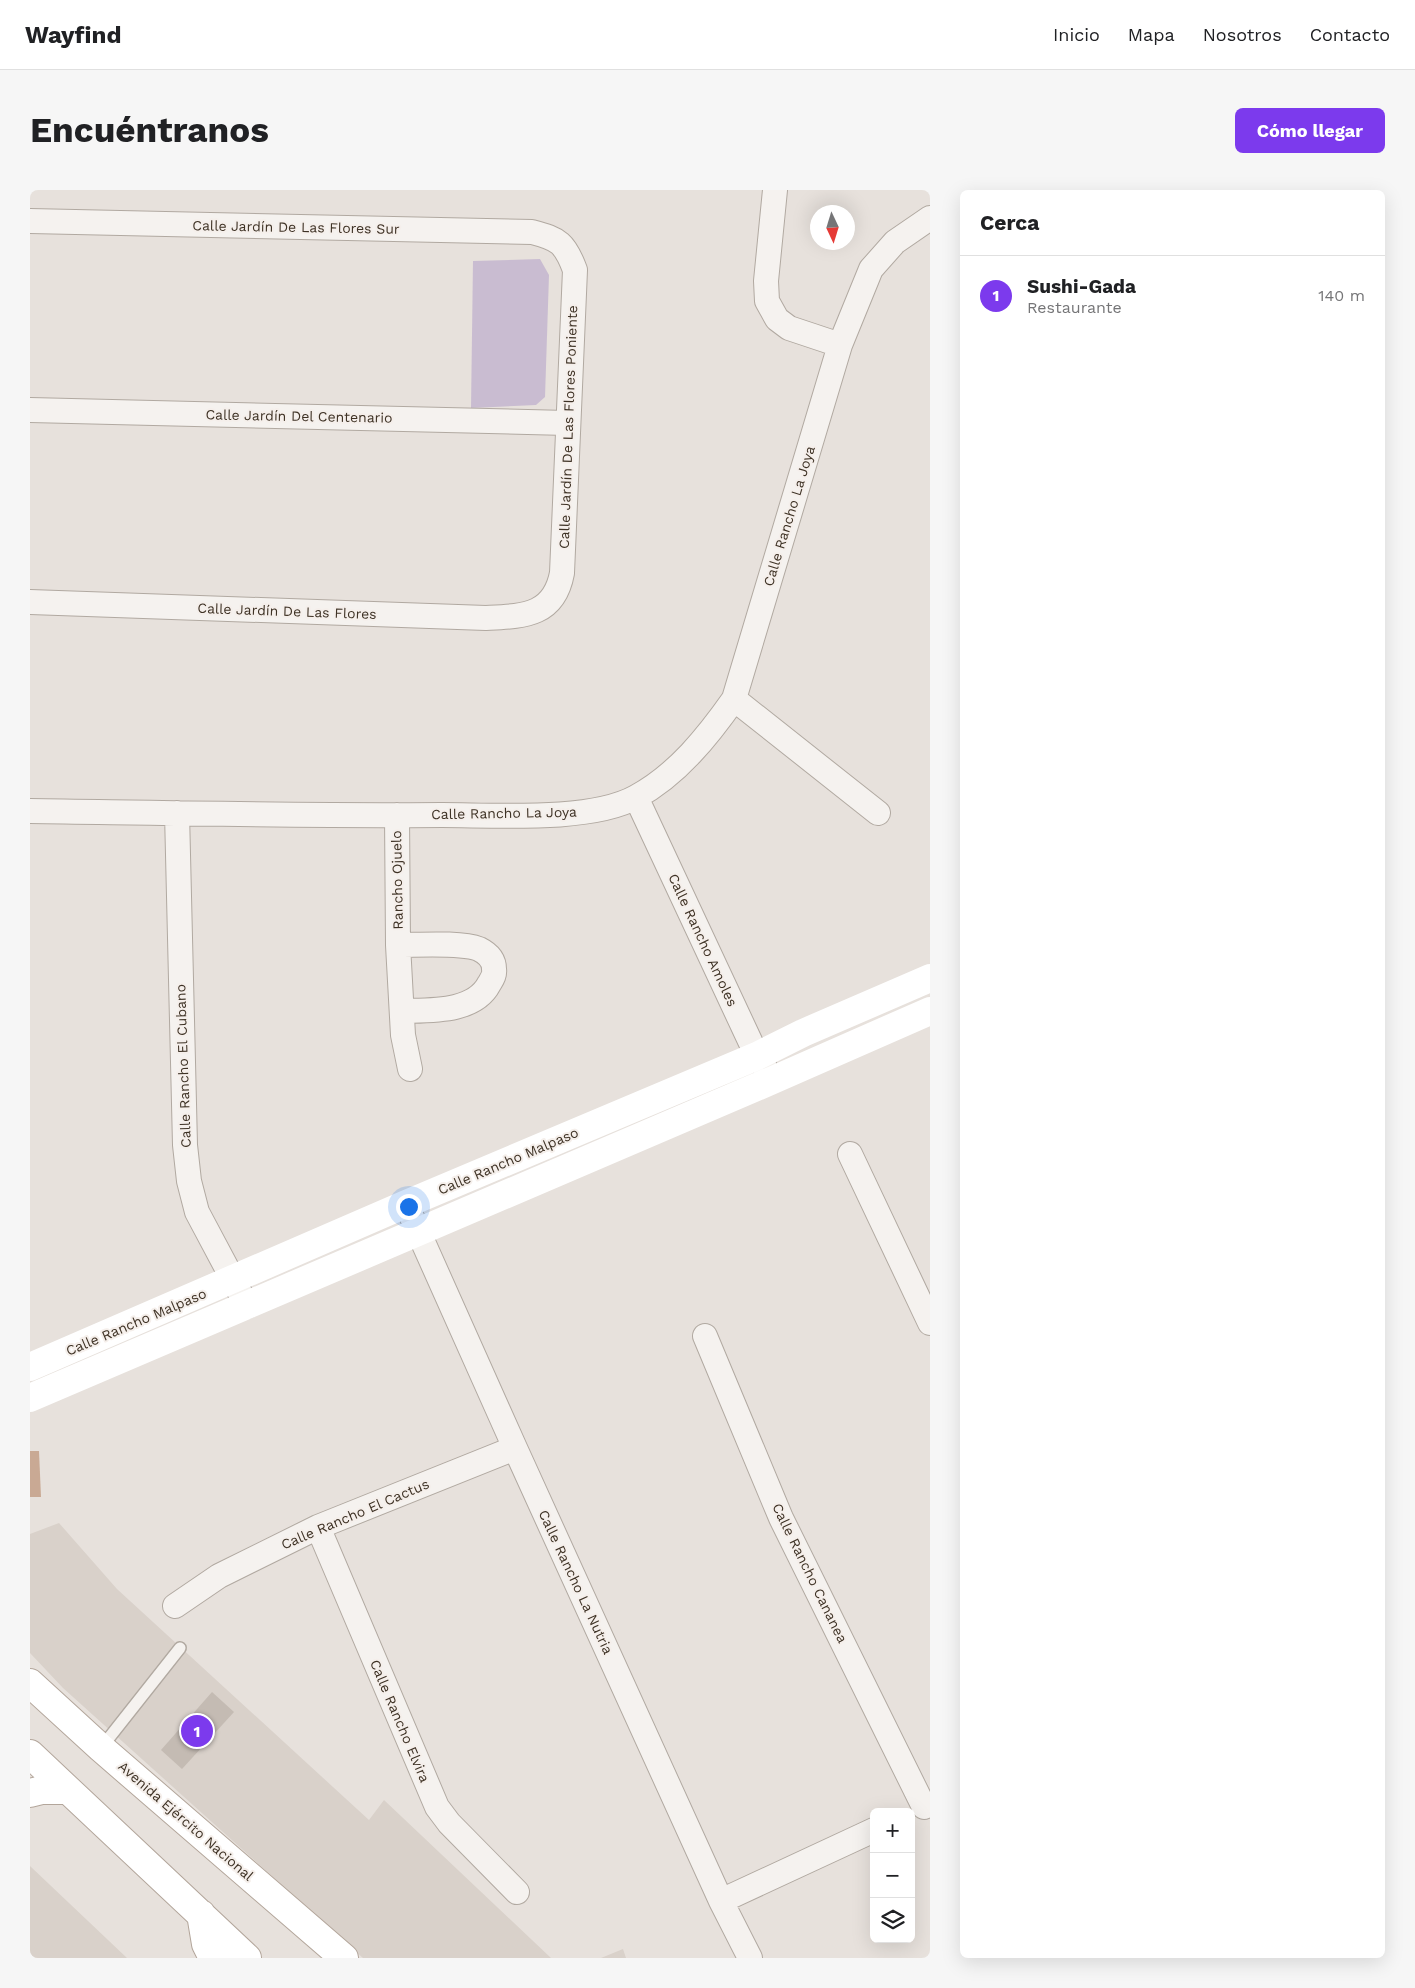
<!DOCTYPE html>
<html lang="es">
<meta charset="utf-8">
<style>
:root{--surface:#fff;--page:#f6f6f6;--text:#202124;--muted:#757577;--line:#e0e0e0;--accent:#7c3aed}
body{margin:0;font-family:"Work Sans",sans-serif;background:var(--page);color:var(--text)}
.controls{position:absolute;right:15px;bottom:15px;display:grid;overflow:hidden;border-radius:8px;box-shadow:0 5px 20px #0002}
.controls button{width:45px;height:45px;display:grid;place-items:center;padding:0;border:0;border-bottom:1px solid var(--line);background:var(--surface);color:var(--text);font:25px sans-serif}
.compass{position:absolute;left:780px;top:15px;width:45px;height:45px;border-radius:50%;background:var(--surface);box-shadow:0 5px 20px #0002;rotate:176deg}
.you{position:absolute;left:378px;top:1016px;width:18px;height:18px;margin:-12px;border:4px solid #fff;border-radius:50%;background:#1a73e8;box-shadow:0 0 0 8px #1a73e833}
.badge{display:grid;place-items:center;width:32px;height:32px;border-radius:50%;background:var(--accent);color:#fff;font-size:16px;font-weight:700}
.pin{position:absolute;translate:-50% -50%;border:2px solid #fff;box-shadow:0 1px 5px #0006}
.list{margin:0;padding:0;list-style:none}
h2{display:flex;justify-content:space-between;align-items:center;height:65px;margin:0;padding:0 20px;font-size:21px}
h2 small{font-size:16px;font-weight:400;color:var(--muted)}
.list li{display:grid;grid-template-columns:32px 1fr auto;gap:15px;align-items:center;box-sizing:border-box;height:80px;padding:0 20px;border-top:1px solid var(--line)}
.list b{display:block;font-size:19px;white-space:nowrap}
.list p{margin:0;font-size:16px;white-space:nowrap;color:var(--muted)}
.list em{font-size:16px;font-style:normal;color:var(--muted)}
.icon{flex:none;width:28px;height:28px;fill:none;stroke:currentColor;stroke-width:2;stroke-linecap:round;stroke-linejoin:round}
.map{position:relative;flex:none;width:900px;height:1768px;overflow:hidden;border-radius:8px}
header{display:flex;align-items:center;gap:30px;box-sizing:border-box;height:70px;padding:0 25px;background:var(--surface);border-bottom:1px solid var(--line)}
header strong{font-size:24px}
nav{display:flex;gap:28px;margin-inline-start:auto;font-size:18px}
.intro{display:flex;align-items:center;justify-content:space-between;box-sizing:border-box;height:120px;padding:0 30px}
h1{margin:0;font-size:35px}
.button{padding:12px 22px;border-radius:8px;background:var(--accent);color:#fff;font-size:18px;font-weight:700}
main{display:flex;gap:30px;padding:0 30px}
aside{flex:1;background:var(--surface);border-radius:8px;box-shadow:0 5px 20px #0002}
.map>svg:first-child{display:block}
</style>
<header>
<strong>Wayfind</strong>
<nav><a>Inicio</a><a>Mapa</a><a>Nosotros</a><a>Contacto</a></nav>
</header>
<div class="intro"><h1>Encuéntranos</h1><a class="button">Cómo llegar</a></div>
<main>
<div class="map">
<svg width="900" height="1768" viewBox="0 0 900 1768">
<rect width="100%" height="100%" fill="#e7e1dc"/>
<path fill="#d9d1ca" d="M29,1333l58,66 252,231 15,-20 167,158h-188l-300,-270 -33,-35v-119z
M0,1676l97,92h-97z
M593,1759l3,9h-25z"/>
<path fill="#c9bcd1" d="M510,69l9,16 -4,122 -9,8 -65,3 2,-147z"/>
<path fill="#c9a994" d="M0,1261h9l2,46h-11z"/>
<path fill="#c4bbb3" d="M182,1502l22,20 -52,57 -21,-19z"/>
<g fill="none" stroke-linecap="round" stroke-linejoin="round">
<g stroke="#b1a9a1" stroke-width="14">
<path id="lane" d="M71,1558l79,-100"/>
</g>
<g stroke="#b1a9a1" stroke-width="26">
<path id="street" d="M745,0l-9,91 1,20 10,18 12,9 51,17
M0,31l502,11c27,7 33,11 43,38l-13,303c-8,43 -38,43 -76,45l-456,-16
M0,220l537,13
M704,509l144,114
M606,607l121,259 16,24
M0,621c137,2 275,5 412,4 53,0 149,7 194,-18 41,-22 72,-61 98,-98l106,-354 31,-76 24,-27 35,-24
M147,623l8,332 4,36 8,31 50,94
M367,625l1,130 5,90 7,34
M368,755c21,0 63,-3 81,4 8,4 15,10 15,20 1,6 -2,10 -5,15 -15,29 -60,26 -87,27
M820,964l80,169
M376,1014l109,244 206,453 29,57
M675,1146l76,182 143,289
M288,1337l119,280 12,16 68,69
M145,1416l44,-30 99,-49 197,-79
M691,1711l153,-71"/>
</g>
<g stroke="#b3a69b" stroke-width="30">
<path id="primary" d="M0,1493l71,65 243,210
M0,1564l217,204
M0,1603l12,-3h25
M171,1724l5,30 7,14"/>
</g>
<use href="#lane" stroke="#f5f2ef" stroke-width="11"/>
<use href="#street" stroke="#f5f2ef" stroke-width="24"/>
<path stroke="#fff" stroke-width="28" d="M0,1177l376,-163 351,-148 46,-23 127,-55
M0,1208l743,-318 157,-69"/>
<use href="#primary" stroke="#fff" stroke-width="28"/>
</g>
<g text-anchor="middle" stroke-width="4" stroke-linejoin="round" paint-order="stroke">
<g font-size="14" fill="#3e3225" stroke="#f5efeb">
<text transform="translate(266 37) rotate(1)" y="5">Calle Jardín De Las Flores Sur</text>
<text transform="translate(269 226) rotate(1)" y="5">Calle Jardín Del Centenario</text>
<text transform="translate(538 237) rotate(-88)" y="5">Calle Jardín De Las Flores Poniente</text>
<text transform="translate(759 326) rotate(-73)" y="5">Calle Rancho La Joya</text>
<text transform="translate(257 421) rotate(2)" y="5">Calle Jardín De Las Flores</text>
<text transform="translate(474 623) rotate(-1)" y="5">Calle Rancho La Joya</text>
<text transform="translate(367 690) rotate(-91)" y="5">Rancho Ojuelo</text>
<text transform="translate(673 750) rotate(65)" y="5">Calle Rancho Amoles</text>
<text transform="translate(153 876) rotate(-92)" y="5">Calle Rancho El Cubano</text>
<text transform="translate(478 971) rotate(-23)" y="5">Calle Rancho Malpaso</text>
<text transform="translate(106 1132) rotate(-23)" y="5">Calle Rancho Malpaso</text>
<text transform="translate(325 1324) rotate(-23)" y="5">Calle Rancho El Cactus</text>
<text transform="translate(780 1383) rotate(64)" y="5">Calle Rancho Cananea</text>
<text transform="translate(546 1392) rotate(65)" y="5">Calle Rancho La Nutria</text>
<text transform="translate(370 1531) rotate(67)" y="5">Calle Rancho Elvira</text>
<text transform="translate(156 1631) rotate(41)" y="5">Avenida Ejército Nacional</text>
</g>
</g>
</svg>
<div class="controls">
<button>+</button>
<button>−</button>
<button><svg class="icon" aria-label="layers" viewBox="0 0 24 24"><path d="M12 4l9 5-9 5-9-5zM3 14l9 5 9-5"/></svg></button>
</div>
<svg class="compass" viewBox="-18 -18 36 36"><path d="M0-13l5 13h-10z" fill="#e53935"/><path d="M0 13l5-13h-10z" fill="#757577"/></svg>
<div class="you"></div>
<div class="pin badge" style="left:167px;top:1541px">1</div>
</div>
<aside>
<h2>Cerca<small></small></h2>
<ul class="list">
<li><span class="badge">1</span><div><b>Sushi-Gada</b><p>Restaurante</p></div><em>140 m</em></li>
</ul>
</aside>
</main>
